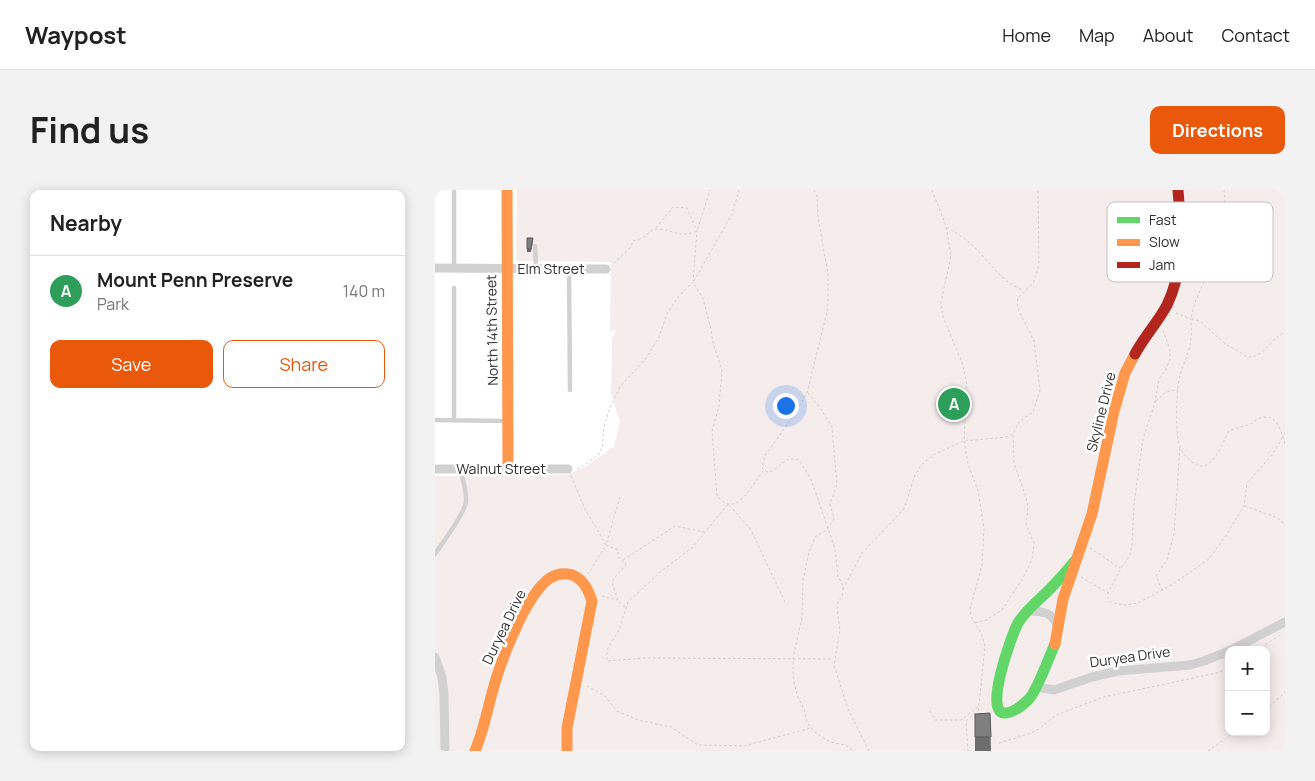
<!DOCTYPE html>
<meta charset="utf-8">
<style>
:root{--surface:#fff;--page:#f2f2f2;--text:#222;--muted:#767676;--line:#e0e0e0;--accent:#ea580c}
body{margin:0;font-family:Manrope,sans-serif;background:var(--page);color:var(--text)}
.controls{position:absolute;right:15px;bottom:15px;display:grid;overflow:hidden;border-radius:10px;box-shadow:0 2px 12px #0003}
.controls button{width:45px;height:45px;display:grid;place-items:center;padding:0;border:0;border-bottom:1px solid var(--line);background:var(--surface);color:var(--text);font:25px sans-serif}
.you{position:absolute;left:350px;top:215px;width:18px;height:18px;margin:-12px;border:4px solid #fff;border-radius:50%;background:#1a73e8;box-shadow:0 0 0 8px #1a73e833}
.badge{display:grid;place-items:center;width:32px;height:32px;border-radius:50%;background:var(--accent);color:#fff;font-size:16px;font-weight:700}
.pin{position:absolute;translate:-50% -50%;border:2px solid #fff;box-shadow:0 1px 5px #0006}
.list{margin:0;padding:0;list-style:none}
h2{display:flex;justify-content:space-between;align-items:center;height:65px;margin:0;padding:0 20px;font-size:21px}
h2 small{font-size:16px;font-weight:400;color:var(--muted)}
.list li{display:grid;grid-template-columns:32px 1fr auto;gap:15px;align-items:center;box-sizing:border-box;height:70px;padding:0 20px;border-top:1px solid var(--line)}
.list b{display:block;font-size:19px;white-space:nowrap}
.list p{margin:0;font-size:16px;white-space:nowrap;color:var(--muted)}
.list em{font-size:16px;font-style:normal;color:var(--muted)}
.actions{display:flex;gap:10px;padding:15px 20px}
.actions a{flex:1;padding:11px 0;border:1px solid var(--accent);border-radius:10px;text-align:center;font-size:18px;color:var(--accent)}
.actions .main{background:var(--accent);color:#fff}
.map{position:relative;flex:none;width:850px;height:561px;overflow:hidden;border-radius:10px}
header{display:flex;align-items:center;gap:30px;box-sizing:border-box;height:70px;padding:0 25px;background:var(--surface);border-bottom:1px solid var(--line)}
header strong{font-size:24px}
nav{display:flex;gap:28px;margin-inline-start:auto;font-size:18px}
.intro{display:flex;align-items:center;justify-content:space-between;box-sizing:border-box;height:120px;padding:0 30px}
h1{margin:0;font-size:35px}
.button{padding:12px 22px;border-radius:10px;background:var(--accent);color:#fff;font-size:18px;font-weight:700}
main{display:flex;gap:30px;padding:0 30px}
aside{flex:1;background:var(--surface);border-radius:10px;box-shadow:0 2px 12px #0003}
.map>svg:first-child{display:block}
</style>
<header>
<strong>Waypost</strong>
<nav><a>Home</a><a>Map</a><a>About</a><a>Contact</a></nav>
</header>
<div class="intro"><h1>Find us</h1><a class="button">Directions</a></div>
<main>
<aside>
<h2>Nearby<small></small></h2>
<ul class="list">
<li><span class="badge" style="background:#2e9e5b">A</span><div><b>Mount Penn Preserve</b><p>Park</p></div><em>140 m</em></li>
</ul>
<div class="actions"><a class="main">Save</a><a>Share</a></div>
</aside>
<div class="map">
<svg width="850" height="561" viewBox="0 0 850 561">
<rect width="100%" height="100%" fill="#fff"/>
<path fill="#f5edec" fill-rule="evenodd" d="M82,0h768v561h-850v-275l132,-1 21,-10 26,-19 6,-24 -9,-28 1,-55 4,-9 -6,2 1,-70 -95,-1zM794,460h37v82h-37z"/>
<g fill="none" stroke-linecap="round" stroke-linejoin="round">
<path stroke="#cfcfcf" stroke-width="1" stroke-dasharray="2.5 2.5" stroke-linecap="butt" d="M379,0l3,6 1,21 10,57v34l-21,85 -12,20 -25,36 -5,6 -3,13 5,4 5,-1 16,-12h5l6,1 12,19 24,70 3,28 4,6 1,7 -1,7 -4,5 -1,6 3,22 -6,35 14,44 21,42
M497,0l14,36 5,30 -10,46 2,15 19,45 5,23 -3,56 4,23 10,27 6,37 -2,38 -12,42 1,8 11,19 3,11 -7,69
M789,0c3,16 -3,26 -7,41 -3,10 0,20 -4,30 -7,20 -19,37 -22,58l9,2 24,22 24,14c17,0 23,-19 37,-25
M512,37c8,6 18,11 26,19 17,15 27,36 50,44
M221,38l17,-21 14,1 10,23 -4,50
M179,73l17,-16 2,-6c4,-1 8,-2 11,-4 5,-4 7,-8 14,-8 15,0 20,10 39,2l13,-41
M259,91l38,-67 7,-24
M741,123l15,6c0,6 1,13 0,19 -1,13 -7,24 -11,37 -4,13 -5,59 0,72 2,6 7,11 12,15 20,16 30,-20 37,-31 7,-3 13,-4 19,-6 4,-1 7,-5 10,-6 19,-9 23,13 27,25
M728,140l7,20v9l-4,10 -7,10 -4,23 -12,37 -9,65 -2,42 -3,11 -8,11 -13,25v6l4,4 13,2 13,-2 35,-19 36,-25 16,-22 19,-31 3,-23 25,-28 13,-22
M373,203l13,16 11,18 5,57 -7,20 4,14 -7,12 -11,6 -7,16 -6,28 -1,37 -9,41v19l4,18 7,14 3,13 4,6 5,5 14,9 15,3 9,6
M721,211l10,-9 12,-3
M142,279l7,-4 15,-11 3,-6 2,-20 5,-18 11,-23 26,-29 13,-21 8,-23 11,-17 15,-15 10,17 8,30 2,14 9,27 -3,36 -7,25 5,64c18,27 36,-12 46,-24
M136,286l14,33 21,36 -18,29
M185,307l-14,48 12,5v7l8,7c-4,8 -10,9 -14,18l6,19 8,7
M810,316l33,12 7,7
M655,358l30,20
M188,370l52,-34 29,6
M646,387l27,16
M408,399l19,-36 42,-44 11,-34 6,-10 14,-11 29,-13 42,-4 7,-3 6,-12 14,-10 7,-22 -6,-49 -15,-30 -2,-8 1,-5 15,-15 3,-7 3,-13 -1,-73
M727,400l-6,-14 11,-16 7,-26 6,-86
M167,406l15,4
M350,412l-35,-74 -22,-24 -35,43 -33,25 -32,30 -9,28 -12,20v11l37,-3 189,1
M540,433l11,-3 16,-10 21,-32 9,-19 2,-16 -8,-18 2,-17 -2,-11 -12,-34 -1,-28
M822,460l25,-16
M152,496l18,10 12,15 21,9 33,7 27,18 46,1 67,-18
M831,520l19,-18
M495,521l5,9h26l18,-14
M564,553l30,-9 10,-5 17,-14 48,-18 113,-24 12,-5
M533,561l-2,-30 13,-11
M773,561l27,-19"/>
<path stroke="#d1d1d1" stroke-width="4.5" d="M100,56l1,23
M19,78v-78
M134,79l1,121
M0,230l72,1
M19,230v-132
M0,364c8,-12 29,-39 31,-52 1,-11 -3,-22 -6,-32"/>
<path stroke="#d1d1d1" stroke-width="9" d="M0,78l171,1
M0,279h133
M593,421c15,0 25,1 30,17
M796,460l54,-28
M0,467l7,20 2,18 1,56
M601,497l18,3 38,-13 26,-6 72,-6 14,-4 25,-10"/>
<path stroke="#63d668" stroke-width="11" d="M620,454c-6,13 -18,47 -26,55 -6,6 -15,13 -23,14 -24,3 6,-79 12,-90 8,-13 21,-23 31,-33 9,-9 18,-19 26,-29"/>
<path stroke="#ff974d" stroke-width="11" d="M72,0l1,279
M620,454l8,-45 29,-85 22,-103 11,-38 10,-19
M40,561c8,-19 12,-39 17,-58 8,-30 33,-98 58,-115 5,-3 12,-5 18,-4 14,2 20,15 24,27l-25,127v23"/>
<path stroke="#b3261e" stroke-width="11" d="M700,164c9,-17 23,-32 32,-49 18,-37 14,-76 11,-115"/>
</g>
<path fill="#6d6d6d" d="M92,48l6,3 -2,11h-4z
M555,523l1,38h-16v-37z"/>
<path fill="#7f7f7f" stroke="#595959" d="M92,48h6l-2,11h-4z
M555,523l1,24h-16v-23z"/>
<g text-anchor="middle" stroke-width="5" stroke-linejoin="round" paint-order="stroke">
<g font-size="14" fill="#2f2f2f" stroke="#fff">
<text x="116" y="84">Elm Street</text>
<text transform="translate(57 140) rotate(-91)" y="5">North 14th Street</text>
<text transform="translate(666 222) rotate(-76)" y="5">Skyline Drive</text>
<text x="66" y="284">Walnut Street</text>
<text transform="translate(69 437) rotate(-64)" y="5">Duryea Drive</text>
<text transform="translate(695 467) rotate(-8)" y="5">Duryea Drive</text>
</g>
</g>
<rect x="672" y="12" width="166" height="80" rx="8" fill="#fff" stroke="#c1c1c1" stroke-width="1"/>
<rect x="682" y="27" width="23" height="6" fill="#63d668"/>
<rect x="682" y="49" width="23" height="7" fill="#ff974d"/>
<rect x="682" y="72" width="23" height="6" fill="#b3261e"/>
<g font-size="14" fill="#2f2f2f">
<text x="714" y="35">Fast</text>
<text x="714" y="57">Slow</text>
<text x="714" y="80">Jam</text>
</g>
</svg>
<div class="controls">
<button>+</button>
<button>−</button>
</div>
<div class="you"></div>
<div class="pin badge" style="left:519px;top:214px;background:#2e9e5b">A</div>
</div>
</main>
